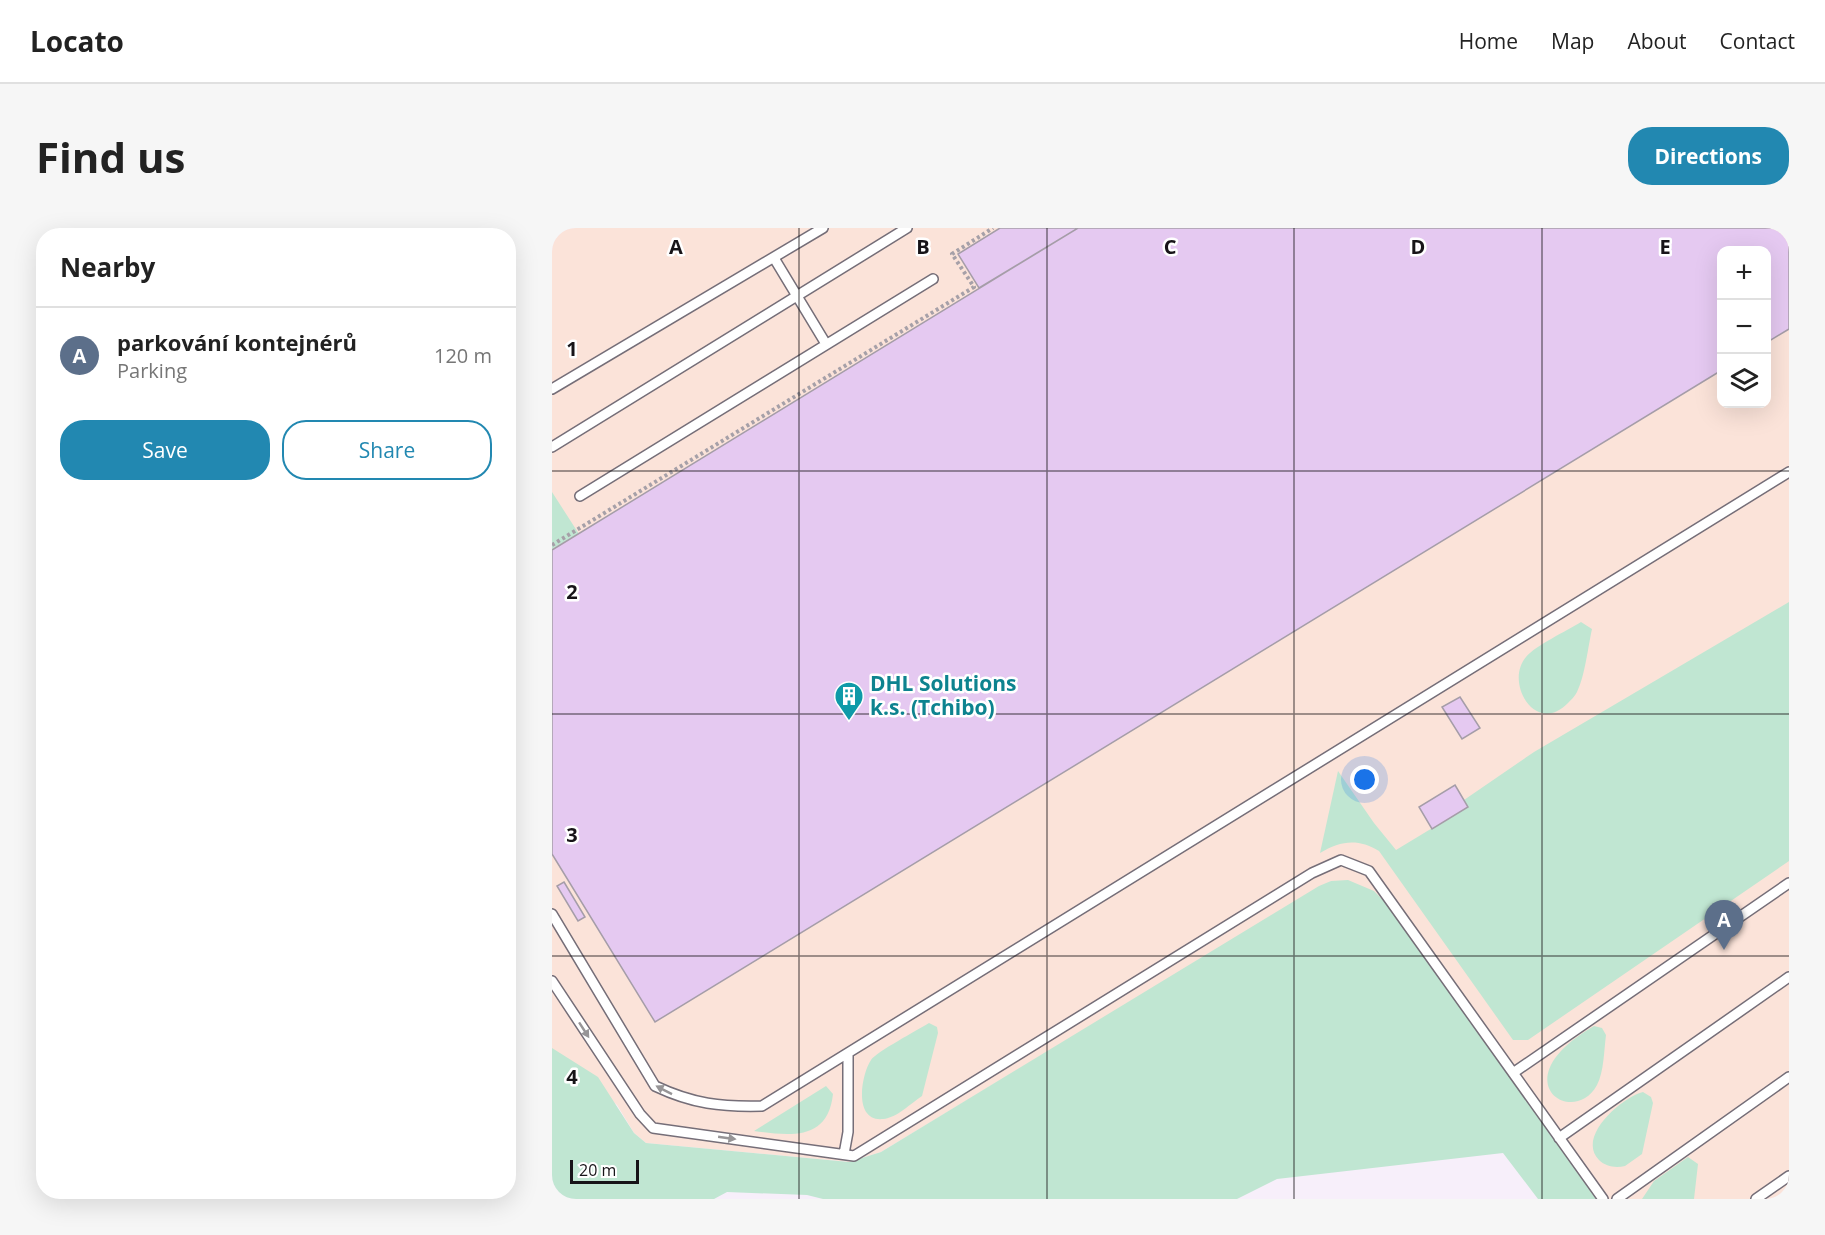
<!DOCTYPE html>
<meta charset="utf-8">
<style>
:root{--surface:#fff;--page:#f6f6f6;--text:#222;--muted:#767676;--line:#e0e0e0;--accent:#2288b1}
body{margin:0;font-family:"Open Sans",sans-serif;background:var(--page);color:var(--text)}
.controls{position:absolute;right:18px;top:18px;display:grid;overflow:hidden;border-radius:12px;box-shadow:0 6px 24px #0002}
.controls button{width:54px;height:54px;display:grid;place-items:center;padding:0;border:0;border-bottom:2px solid var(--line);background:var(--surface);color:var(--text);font:30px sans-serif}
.scale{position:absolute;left:18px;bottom:15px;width:69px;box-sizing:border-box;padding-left:6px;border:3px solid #171418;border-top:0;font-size:16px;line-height:21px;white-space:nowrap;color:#171418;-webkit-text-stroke:4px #fff;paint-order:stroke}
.you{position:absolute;left:813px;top:552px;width:21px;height:21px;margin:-15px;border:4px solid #fff;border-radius:50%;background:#1a73e8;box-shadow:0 0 0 9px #1a73e833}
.badge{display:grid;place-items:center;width:39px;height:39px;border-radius:50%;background:var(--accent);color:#fff;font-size:20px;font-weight:700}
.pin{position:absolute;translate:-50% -50px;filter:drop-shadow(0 2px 3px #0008)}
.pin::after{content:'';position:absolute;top:32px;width:21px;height:18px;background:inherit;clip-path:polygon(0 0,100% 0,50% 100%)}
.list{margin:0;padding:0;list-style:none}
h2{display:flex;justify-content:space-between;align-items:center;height:78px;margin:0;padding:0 24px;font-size:26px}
h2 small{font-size:20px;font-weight:400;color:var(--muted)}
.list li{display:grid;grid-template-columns:39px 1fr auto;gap:18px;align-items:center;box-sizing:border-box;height:96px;padding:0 24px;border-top:2px solid var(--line)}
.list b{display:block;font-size:22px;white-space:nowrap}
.list p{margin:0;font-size:20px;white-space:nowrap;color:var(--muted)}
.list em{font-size:20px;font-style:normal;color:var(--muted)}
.actions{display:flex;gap:12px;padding:18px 24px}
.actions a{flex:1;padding:14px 0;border:2px solid var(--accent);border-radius:24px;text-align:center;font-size:21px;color:var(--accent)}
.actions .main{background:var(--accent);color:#fff}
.icon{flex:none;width:33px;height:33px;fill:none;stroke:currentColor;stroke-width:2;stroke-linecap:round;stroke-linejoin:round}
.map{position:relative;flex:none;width:1237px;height:971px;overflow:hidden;border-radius:24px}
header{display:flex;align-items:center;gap:36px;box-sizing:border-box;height:84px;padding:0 30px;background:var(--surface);border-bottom:2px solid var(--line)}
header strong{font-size:28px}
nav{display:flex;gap:33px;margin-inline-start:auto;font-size:21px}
.intro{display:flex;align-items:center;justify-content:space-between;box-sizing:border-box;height:144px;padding:0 36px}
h1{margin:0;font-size:42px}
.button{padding:15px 27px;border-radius:24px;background:var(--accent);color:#fff;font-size:21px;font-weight:700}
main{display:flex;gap:36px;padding:0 36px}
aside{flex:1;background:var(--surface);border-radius:24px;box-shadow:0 6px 24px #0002}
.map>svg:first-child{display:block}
</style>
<header>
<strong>Locato</strong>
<nav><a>Home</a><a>Map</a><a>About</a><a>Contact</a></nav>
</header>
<div class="intro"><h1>Find us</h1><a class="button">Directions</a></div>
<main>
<aside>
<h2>Nearby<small></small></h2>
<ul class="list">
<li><span class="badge" style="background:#5c6f8a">A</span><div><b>parkování kontejnérů</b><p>Parking</p></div><em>120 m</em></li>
</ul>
<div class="actions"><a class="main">Save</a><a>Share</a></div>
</aside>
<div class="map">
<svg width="1237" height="971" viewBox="0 0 1237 971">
<rect width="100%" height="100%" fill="#f7effa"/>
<path fill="#fbe3d9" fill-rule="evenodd" d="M0,0h1237v971h-193l-265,-318 -450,271 -32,10 -203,-19 -12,-10 -17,-28 -65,-56zM1170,22h44v154h-44z"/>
<path fill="#c0e6d2" d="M0,264l27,42 -27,15z
M1237,374v259l-261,179h-15l-134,-189c-21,-13 -39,-10 -59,2l18,-82 36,52 22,27 71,-43 -3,-7 70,-48z
M1029,394l11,7c-4,18 -7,47 -15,63 -2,4 -6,8 -9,11 -32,33 -64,-20 -42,-46 10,-12 41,-26 55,-35z
M796,652l26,11 14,14 208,294h-58l-35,-46 -226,26 -40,20h-414l-16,-4 -80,-3 -13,7h-162v-151l46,29 36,56 12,10 203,19 32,-10 438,-266 12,-5z
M377,795l8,4 1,6 -16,63c-11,7 -25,22 -39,23 -30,3 -22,-44 -12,-59 5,-8 47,-30 58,-37z
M1042,798l8,2 4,7c-2,15 -2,37 -9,50 -24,44 -97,-5 -3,-59z
M274,858l7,8c-5,47 -43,42 -79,37z
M1091,864l8,5 2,6 -11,51 -17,12c-9,2 -19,1 -26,-6 -23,-23 23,-63 44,-68z
M1136,929l10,7 -4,35h-52l12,-18z"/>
<path fill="#e5c9f1" stroke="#a59da8" stroke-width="1.5" d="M448,0h78l-99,60 -21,-34z
M526,0h711v101l-23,14v-93h-44v120l-1067,652 -103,-168v-304z
M908,469l20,31 -18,11 -20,-32z
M903,557l13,22 -36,22 -13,-22z
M12,654l21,35 -7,4 -21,-35z"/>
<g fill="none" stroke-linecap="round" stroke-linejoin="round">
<g stroke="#756e78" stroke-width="12">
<path id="lane" d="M222,30l52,86
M0,161l271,-161
M0,219l355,-219
M28,268l353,-217
M0,686l103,172c38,18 66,21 107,20l1027,-634
M0,753l88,133 13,14 201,28 458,-283 29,-13 28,11 234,328
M961,845l276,-190
M1007,910l230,-161
M292,926l4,-22v-79
M1065,971l172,-122
M1204,971l33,-23"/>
</g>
<path stroke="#a6a0a8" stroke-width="4" stroke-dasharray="3 3" stroke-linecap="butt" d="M0,317l422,-258 -22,-33 41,-26"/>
<use href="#lane" stroke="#fff" stroke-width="9"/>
</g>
<defs><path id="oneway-solid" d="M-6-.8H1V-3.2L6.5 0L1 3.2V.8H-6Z" transform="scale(1.5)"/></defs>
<g fill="#979597">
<use href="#oneway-solid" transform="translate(32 802) rotate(57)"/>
<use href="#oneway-solid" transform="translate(112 862) rotate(-153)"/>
<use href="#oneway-solid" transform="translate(175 910) rotate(8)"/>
</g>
<path fill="none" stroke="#171418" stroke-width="1.5" stroke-opacity="0.55" d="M247,0v971M495,0v971M742,0v971M990,0v971M0,243h1237M0,486h1237M0,728h1237"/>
<defs>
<g id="building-pin" transform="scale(1.5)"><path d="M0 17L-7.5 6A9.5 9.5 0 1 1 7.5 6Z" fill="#0f9aa8" stroke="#fff"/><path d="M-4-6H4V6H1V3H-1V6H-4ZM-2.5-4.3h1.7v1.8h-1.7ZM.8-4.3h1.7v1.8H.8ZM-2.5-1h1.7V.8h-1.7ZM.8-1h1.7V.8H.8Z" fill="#fff"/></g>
</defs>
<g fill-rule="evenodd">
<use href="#building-pin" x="297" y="468"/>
</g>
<g text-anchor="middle" stroke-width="5" stroke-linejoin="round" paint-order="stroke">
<g font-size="21" font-weight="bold" fill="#0d838f" stroke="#fff" text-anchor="start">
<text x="318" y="463">DHL Solutions<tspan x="318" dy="24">k.s. (Tchibo)</tspan></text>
</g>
</g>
<g font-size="20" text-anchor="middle" font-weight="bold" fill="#171418" stroke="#fff" stroke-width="5" stroke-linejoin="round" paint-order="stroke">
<text x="124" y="26">A</text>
<text x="371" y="26">B</text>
<text x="618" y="26">C</text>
<text x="866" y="26">D</text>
<text x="1113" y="26">E</text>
<text x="20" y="128">1</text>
<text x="20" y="371">2</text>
<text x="20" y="614">3</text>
<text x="20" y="856">4</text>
</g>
</svg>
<div class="controls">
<button>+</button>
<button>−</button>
<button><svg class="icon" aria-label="layers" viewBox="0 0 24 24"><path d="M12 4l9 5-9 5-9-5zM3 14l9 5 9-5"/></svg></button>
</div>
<div class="scale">20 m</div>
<div class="you"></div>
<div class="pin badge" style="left:1172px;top:722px;background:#5c6f8a">A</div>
</div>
</main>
